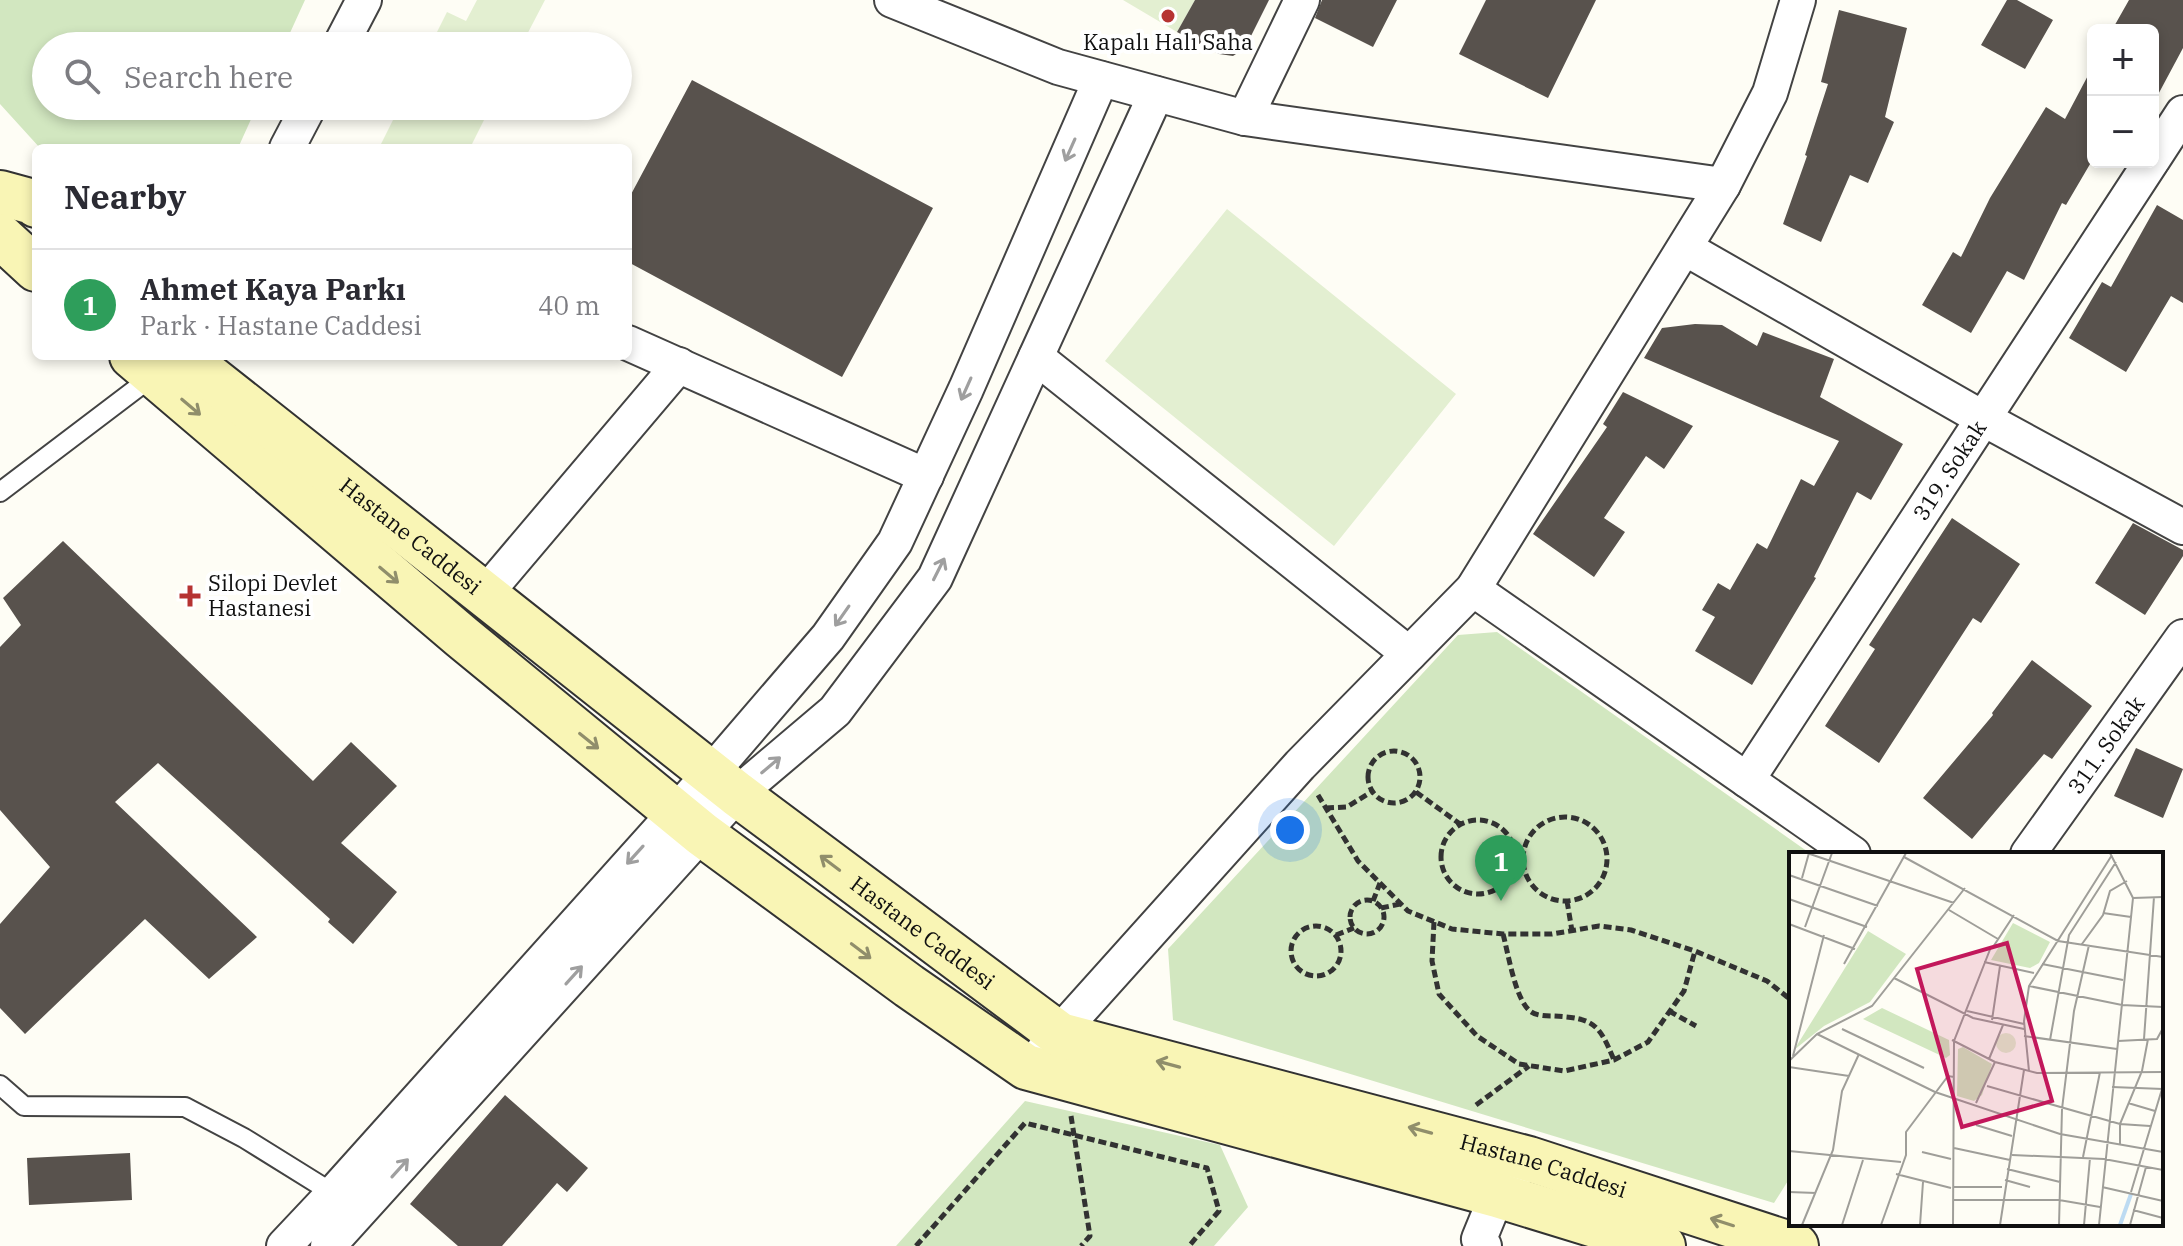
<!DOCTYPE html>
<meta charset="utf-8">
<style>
:root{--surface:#fff;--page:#f2f2f3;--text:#2b2b33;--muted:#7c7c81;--line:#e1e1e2;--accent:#0b8043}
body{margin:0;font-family:"IBM Plex Serif",serif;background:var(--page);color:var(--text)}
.controls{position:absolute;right:24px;top:24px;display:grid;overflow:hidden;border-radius:12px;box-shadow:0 4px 12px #0003}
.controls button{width:72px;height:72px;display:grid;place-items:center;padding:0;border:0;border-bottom:2px solid var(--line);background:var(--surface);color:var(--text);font:40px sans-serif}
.you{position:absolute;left:1290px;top:830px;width:28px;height:28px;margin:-20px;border:6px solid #fff;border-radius:50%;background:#1a73e8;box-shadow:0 0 0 12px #1a73e833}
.badge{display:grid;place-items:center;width:52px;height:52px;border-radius:50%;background:var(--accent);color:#fff;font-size:26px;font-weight:700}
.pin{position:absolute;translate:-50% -66px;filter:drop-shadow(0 2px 4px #0008)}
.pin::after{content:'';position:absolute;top:42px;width:28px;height:24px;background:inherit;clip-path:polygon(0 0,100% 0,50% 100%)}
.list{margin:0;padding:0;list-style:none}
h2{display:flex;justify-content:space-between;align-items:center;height:104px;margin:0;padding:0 32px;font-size:34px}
h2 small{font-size:26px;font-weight:400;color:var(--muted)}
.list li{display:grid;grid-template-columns:52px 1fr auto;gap:24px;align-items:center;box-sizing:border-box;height:112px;padding:0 32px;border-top:2px solid var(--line)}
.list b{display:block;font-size:30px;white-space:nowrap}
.list p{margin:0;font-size:26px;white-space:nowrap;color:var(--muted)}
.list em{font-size:26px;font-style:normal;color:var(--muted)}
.icon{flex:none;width:44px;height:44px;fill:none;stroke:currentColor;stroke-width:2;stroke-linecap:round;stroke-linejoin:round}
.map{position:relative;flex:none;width:2183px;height:1246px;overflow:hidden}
.search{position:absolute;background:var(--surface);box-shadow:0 4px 12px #0003;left:32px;top:32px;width:600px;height:88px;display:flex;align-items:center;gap:20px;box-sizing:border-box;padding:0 28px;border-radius:44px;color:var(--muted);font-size:30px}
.panel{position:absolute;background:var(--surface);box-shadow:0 4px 12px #0003;left:32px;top:144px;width:600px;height:216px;border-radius:12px}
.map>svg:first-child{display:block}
</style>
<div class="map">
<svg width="2183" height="1246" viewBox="0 0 2183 1246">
<rect width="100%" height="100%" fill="#fefdf5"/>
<path fill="#d2e7c0" d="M0,0h305l-21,46h-238v60h211l-19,42h-198l-40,-44z
M1497,632l314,222h-20v322l-17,27 -601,-183 -5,-71 290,-314z
M1025,1101l195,44 28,62 -34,39h-318z"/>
<path fill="#e3efd1" d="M477,0h68l-24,46h-91l17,-34 19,9z
M1123,0h72l-18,32z
M400,106h91l-21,42h-91z
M1227,209l229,185 -122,152 -229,-185z"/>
<path fill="#58524d" d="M1195,0h74l-24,48 -12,8 -14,-2 -42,-22z
M1322,0h75l-24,47 -58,-29z
M1486,0h110l-48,98 -89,-44z
M2007,0h10l36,20 -28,49 -44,-24z
M2129,0h54v48l-30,56v-74h-41z
M1839,10l68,18 -22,89 9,5 -26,61 -18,-8 -29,67 -38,-18 24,-68 -2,-1 23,-71 -7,-2z
M2093,66v93l-27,46 -4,-2 -38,77 -17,-9 -36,62 -49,-28 31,-53 8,5 29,-59 56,-91 19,12z
M692,80l241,128 -91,169 -214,-115v-62z
M2157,205l26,15v83l-12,-7 -45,76 -57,-34 33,-56 9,5z
M1695,324l27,1 35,21 6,-14 71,27 -14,38 83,47 -32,56 -14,-8 -43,85 2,1 -64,107 -57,-34 20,-34 -13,-7 16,-27 12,7 27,-47 10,6 34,-70 13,7 25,-45 -195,-83 18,-30z
M1623,392l70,34 -29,43 -18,-13 -42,62 21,14 -31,45 -61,-43 74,-107 -4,-3z
M1952,518l68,46 -39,59 -8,-5 -94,145 -54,-37 50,-77 -6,-4z
M2133,523l50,27v6l-38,59 -50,-32z
M63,541l250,240 38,-39 46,44 -56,57 56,49 -44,52 -25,-22 2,-3 -172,-156 -43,39 142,135 -48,42 -64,-60 -120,115 -25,-26v-84l50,-57 -50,-57v-163l21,-22 -18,-27z
M2032,660l60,46 -40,53 -8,-5 -72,85 -49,-41 70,-83 -1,-2z
M2136,748l47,21 -20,49 -49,-22z
M505,1095l83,73 -21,24 -10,-9 -55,63h-44l-48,-42z
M130,1153l2,47 -103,5 -2,-47z"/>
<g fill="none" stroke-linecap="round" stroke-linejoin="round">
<g stroke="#434343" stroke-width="22">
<path id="lane" d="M0,492l153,-116
M0,1085l24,21 161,1 59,31 95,59"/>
</g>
<g stroke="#434343" stroke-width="38">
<g id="street">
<path d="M892,0l166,67 187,51 478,67"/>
<path d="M340,46l24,-46"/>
<path d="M1245,118l57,-118"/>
<path d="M287,148l22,-42"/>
<path d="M2153,159l30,-46"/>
<path d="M1685,248l299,171 199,108"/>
<path d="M628,343l298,133"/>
<path d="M1036,357l373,297"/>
<path d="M1473,589l380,265"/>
<path d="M485,594l194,-229"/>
<path id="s1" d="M1747,780l404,-618"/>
<path id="s2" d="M2028,854l155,-217"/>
<path d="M1044,1050l256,-285 173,-176 250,-404 47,-92 28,-93"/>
<path d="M284,1246l49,-52 378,-421 117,-136 67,-95 71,-153 135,-310"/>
<path d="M328,1246l409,-452 98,-83 100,-133 221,-484"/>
<path d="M1484,1246l-5,-7 18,-44 16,-18"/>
</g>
</g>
<g stroke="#323232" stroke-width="48">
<g id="secondary">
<path d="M0,193l33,9 3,3"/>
<path d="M0,236l36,33"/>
<path d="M132,356l330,281 240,197 207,152 117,81 471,128 166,51"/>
<path id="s3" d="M183,356l554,438 323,241 469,124 267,87"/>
</g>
</g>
<path stroke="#323232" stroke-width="5" stroke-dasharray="8 4" stroke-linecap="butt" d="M1368 777a26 26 0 1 1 52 0a26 26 0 1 1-52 0Z
M1416,792l44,32
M1318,795l40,66 50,50 44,18 51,5h49l47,-8 32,4 64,21 72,30 24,19
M1326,808l21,-1 24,-15
M1523 859a42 42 0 1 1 84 0a42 42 0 1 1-84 0Z
M1441 857a37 37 0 1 1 74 0a37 37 0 1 1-74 0Z
M1350 917a17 17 0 1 1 34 0a17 17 0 1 1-34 0Z
M1373,901l7,-18
M1567,901l5,30
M1381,908l19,-4
M1434,922l-2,39 7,33 38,42 42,28 45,7 50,-11 34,-18 36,-51 11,-40
M1291 951a25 25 0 1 1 50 0a25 25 0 1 1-50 0Z
M1503,934c5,18 12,65 27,77 6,5 17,5 24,5 40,2 45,8 60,44
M1336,935l18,-7
M1669,1011l27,15
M1476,1105l53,-39
M1071,1116l19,120 -9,10
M916,1246l109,-123 182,45 12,43 -30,35"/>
<use href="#lane" stroke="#fff" stroke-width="18"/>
<use href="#street" stroke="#fff" stroke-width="34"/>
<use href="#secondary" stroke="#f9f5b5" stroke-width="44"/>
</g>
<defs><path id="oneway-shaft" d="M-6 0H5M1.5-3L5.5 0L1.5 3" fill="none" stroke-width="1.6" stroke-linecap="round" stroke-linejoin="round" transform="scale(2)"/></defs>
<g stroke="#9f9f9f">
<use href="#oneway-shaft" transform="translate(1070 150) rotate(114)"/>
<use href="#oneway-shaft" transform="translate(966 389) rotate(114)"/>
<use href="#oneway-shaft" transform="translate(939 569) rotate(-63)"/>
<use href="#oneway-shaft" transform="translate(842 616) rotate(125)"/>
<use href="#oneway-shaft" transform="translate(771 765) rotate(-40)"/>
<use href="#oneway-shaft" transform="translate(635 855) rotate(132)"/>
<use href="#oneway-shaft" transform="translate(574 975) rotate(-48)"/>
<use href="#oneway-shaft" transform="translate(400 1168) rotate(-48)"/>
</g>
<g stroke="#908e6b">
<use href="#oneway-shaft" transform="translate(191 407) rotate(40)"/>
<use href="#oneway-shaft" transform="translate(389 575) rotate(40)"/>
<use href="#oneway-shaft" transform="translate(589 741) rotate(39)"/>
<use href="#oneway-shaft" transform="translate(830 863) rotate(-143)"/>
<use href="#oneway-shaft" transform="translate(861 951) rotate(37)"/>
<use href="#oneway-shaft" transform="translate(1168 1064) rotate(-165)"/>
<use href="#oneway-shaft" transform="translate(1420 1130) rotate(-165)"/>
<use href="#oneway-shaft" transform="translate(1722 1222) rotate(-162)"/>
</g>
<g fill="#b63332" stroke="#fff" stroke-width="3">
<circle cx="1168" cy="16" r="8"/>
<path d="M186 584h8v8h8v8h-8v8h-8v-8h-8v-8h8z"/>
</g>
<g text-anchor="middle" stroke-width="8" stroke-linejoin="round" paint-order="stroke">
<g font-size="22" fill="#101010" stroke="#fff">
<text x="1168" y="50">Kapalı Halı Saha</text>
<text x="208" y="591" text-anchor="start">Silopi Devlet<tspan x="208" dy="25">Hastanesi</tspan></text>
</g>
<g font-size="22" fill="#101010" stroke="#fff">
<text dy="8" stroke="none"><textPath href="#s1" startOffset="370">319. Sokak</textPath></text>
<text dy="8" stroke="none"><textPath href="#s3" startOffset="290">Hastane Caddesi</textPath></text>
<text dy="8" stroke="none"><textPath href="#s2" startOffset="134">311. Sokak</textPath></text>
<text dy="8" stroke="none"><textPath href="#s3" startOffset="938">Hastane Caddesi</textPath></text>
<text dy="8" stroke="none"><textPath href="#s3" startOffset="1610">Hastane Caddesi</textPath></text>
</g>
</g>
<g transform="translate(1789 852)">
<rect width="374" height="374" fill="#fefdf5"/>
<path d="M224,71l37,19 -11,21 -9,5 -39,-8zM79,79l38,23 -36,48 -46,24 -30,24zM93,156l67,32 1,15 -4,3 -83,-39zM174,195l29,17 -10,31 -8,6 -17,-5 1,-47z" fill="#d2e7c0"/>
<path d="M207 191a10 10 0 1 1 20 0a10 10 0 1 1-20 0Z" fill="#e3efd1"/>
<path fill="none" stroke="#bddbf2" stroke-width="4" d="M331,373l11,-31"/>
<path fill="none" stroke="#9f9e99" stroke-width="2" d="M18,1l147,50M115,5l154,84 105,16M0,23l89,31M13,26l7,-25M344,46l30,-1M0,47l78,28M160,58l49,29M314,61l28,4M0,72l66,25M16,75l27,-74M293,92l21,-29 7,-24 17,-10M204,95l21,-32M195,110l50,11M55,112l62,-111M253,112l81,16M105,126l79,40 51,11M240,134l93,19 41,2M178,159l57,13M203,168l8,-54M53,177l82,39M28,182l118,58 125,42 103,18M235,184l93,13M355,187l10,-142M163,188l43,22 42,11 126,-1M261,188l19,-105 47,-73M329,189l39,-2 6,-11M4,204l31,-121M200,207l14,-34M0,209l28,-27 55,-28 93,-118M0,215l60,9M240,219l-5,-50 5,-35 83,-131M198,234l133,38 30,2M323,235l51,2M187,251l19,-41M339,251l27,8M187,273l36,11M331,294v-22l22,-53 6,-32M165,296l56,12M0,299l112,11M133,300l29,7M223,303l92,4 59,11M294,305l17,-85M218,317l53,13M107,322l55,14M216,328l25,7M165,335h48M313,335l61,14M0,340l27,1M342,340l31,-103M164,348h106l41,7M344,358l30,8M0,373h39M13,373l31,-75 9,-59 17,-37M53,373l21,-65M92,373l25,-70v-23l42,-56 6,1M131,373l3,-43M164,373l1,-184 37,-94M211,373l24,-155M270,373l3,-116 12,-98 15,-66M295,373l6,-67M310,373l34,-327 -23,-45M341,373l16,-58"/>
<path fill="#c2185b" fill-opacity="0.15" stroke="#c2185b" stroke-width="4" d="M218,91l45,158 -90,26 -45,-158z"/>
<rect width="374" height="374" fill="none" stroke="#101010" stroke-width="4"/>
</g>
</svg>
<div class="controls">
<button>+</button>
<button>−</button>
</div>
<div class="you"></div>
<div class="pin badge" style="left:1501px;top:901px;background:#2e9e5b">1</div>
<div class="search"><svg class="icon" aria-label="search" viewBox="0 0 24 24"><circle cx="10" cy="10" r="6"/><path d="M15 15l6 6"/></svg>Search here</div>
<section class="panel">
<h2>Nearby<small></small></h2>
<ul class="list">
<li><span class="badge" style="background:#2e9e5b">1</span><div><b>Ahmet Kaya Parkı</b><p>Park · Hastane Caddesi</p></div><em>40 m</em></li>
</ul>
</section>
</div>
